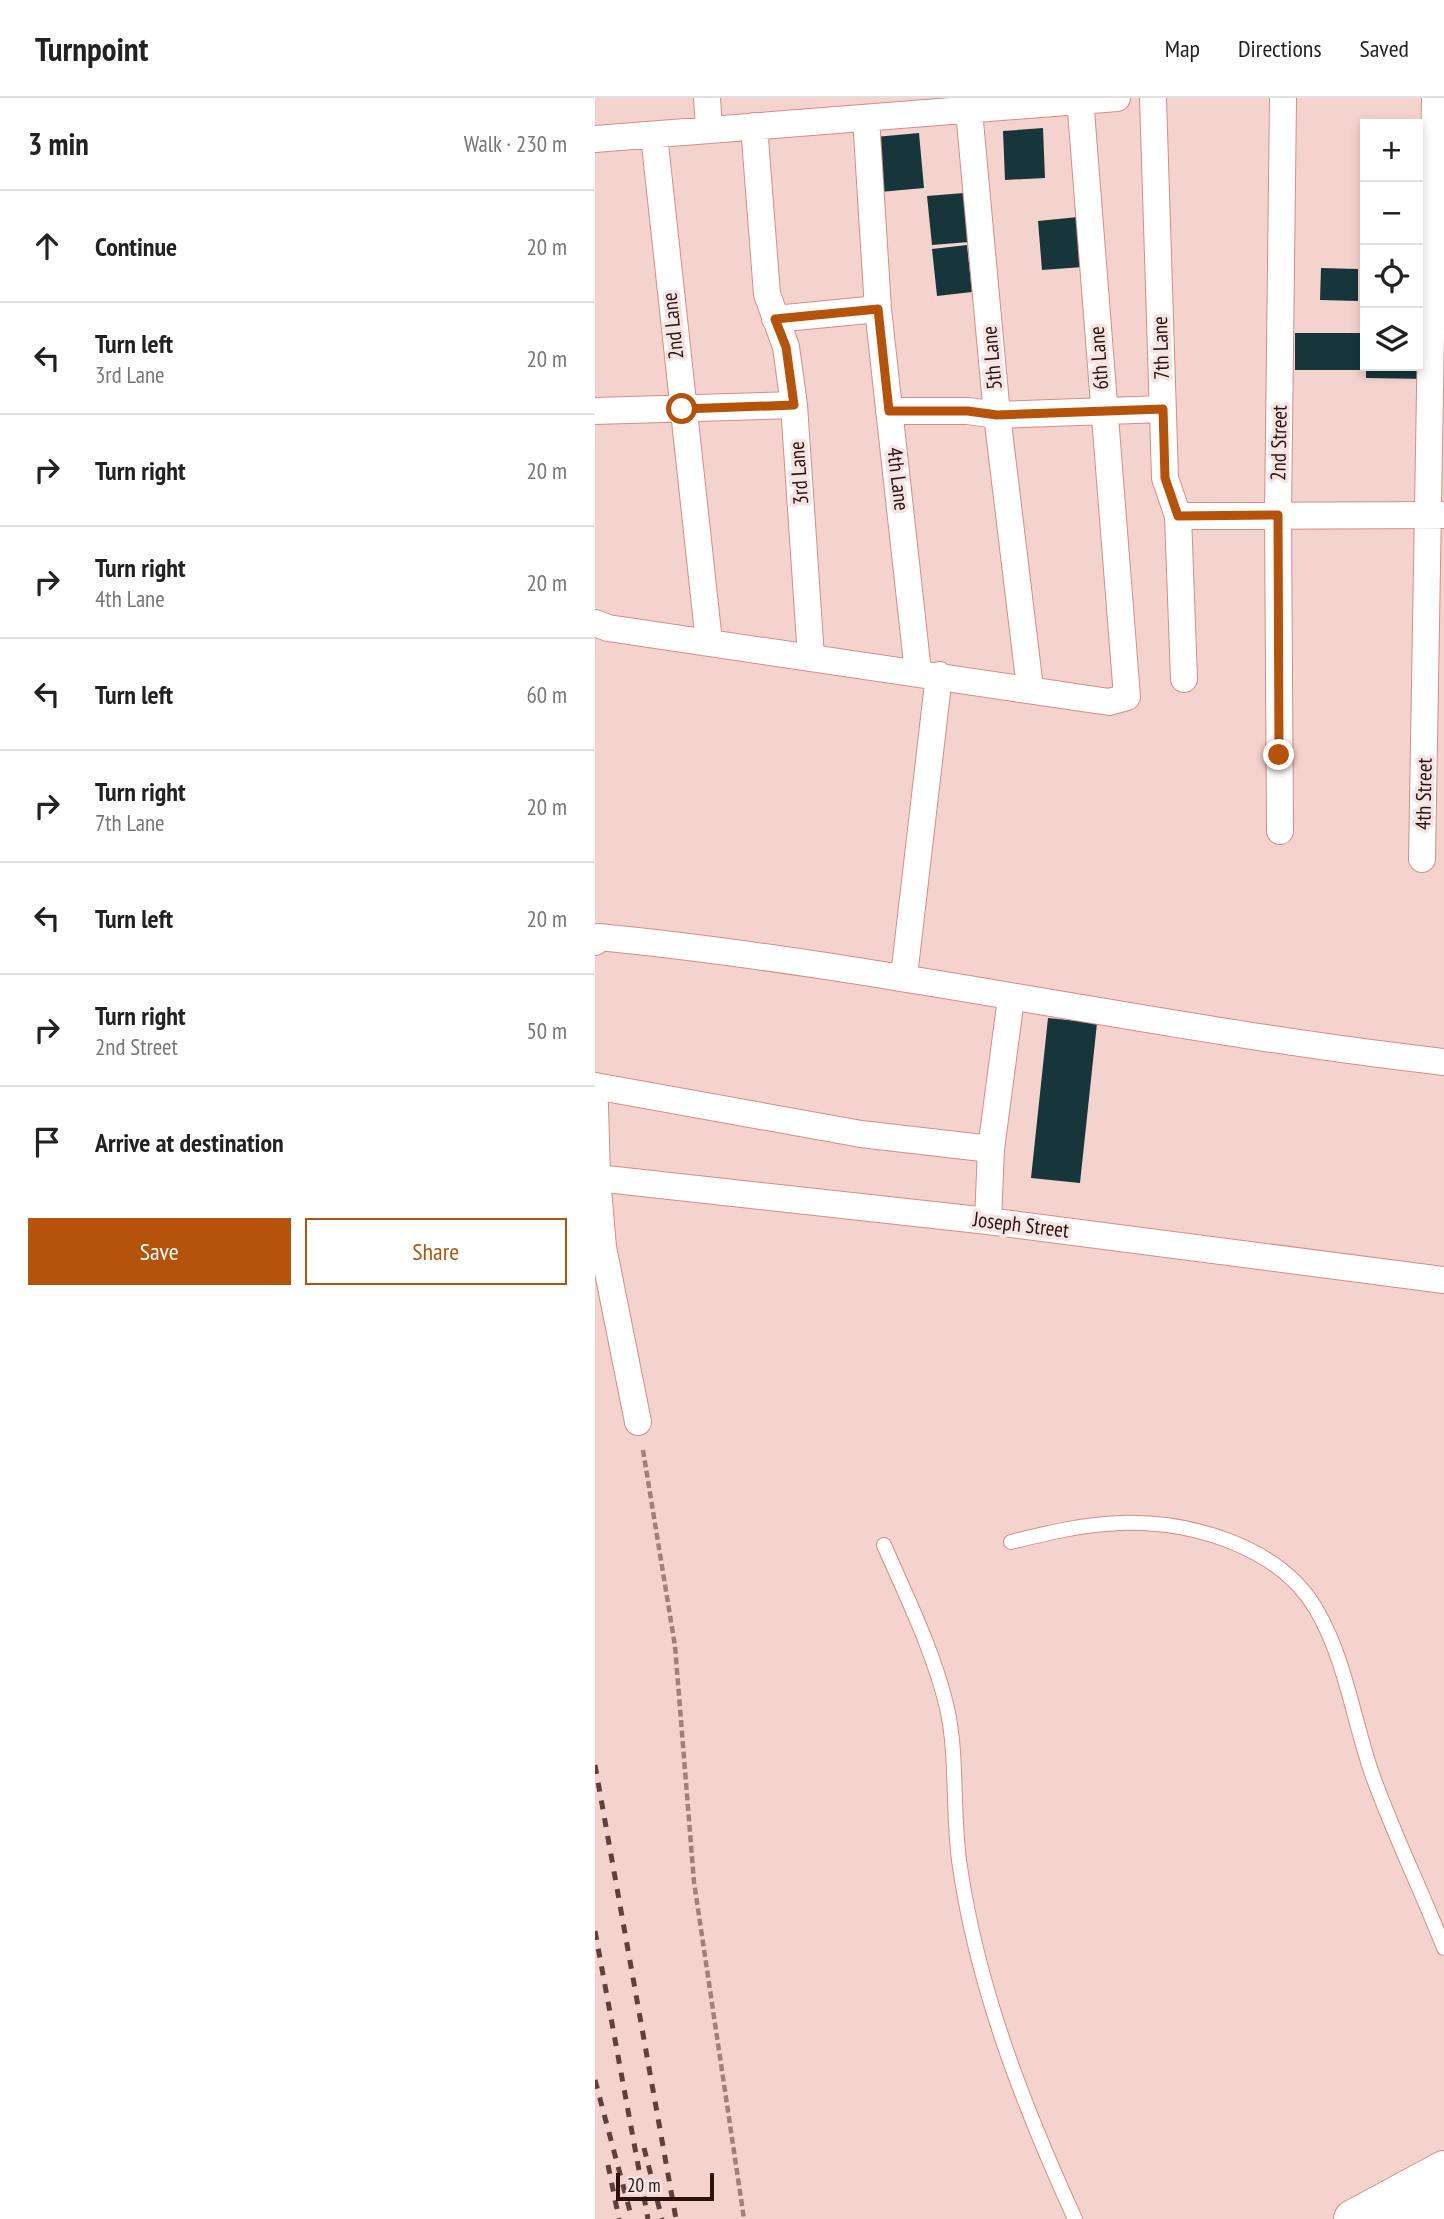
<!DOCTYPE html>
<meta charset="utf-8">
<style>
:root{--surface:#fff;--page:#f2f2f2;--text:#222;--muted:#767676;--line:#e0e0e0;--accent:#b45309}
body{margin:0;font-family:"PT Sans Narrow",sans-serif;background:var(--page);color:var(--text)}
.controls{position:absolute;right:21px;top:21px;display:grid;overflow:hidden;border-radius:0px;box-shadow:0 4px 10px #0003}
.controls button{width:63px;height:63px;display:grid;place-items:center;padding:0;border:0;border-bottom:2px solid var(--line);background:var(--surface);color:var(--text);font:35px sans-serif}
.scale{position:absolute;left:21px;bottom:18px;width:98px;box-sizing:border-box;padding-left:7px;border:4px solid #2d110f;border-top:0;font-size:19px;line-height:24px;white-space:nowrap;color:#2d110f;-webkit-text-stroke:5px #f5e5e2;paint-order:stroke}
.stop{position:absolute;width:21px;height:21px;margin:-16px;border:5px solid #b45309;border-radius:50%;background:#fff}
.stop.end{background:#b45309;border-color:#fff;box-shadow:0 2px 7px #0008}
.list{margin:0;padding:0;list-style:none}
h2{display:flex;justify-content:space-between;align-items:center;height:91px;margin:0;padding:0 28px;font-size:30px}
h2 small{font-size:23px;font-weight:400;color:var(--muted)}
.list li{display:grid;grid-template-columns:46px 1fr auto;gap:21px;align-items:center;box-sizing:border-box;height:112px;padding:0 28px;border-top:2px solid var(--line)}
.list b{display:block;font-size:26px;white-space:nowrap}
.list p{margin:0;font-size:23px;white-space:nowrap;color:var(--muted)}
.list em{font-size:23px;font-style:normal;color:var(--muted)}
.actions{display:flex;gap:14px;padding:21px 28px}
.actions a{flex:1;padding:16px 0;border:2px solid var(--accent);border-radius:0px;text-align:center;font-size:24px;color:var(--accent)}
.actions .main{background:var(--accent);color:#fff}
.icon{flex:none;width:38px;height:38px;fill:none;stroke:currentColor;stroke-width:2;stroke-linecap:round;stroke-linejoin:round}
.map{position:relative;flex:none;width:849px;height:2121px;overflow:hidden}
header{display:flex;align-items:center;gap:42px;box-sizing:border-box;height:98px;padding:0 35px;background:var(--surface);border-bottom:2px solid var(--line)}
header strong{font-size:33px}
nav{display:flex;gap:38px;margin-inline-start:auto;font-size:24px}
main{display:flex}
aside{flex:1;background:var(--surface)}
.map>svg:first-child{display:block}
</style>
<header>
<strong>Turnpoint</strong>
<nav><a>Map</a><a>Directions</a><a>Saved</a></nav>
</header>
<main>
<aside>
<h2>3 min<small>Walk · 230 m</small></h2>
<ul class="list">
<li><svg class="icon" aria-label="ahead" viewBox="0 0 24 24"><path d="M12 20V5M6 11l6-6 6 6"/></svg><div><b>Continue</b></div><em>20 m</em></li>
<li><svg class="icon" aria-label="left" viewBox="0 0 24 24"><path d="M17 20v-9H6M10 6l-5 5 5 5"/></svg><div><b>Turn left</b><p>3rd Lane</p></div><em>20 m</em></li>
<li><svg class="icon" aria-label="right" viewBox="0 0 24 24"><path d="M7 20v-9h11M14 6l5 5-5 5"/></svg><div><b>Turn right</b></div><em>20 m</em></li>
<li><svg class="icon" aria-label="right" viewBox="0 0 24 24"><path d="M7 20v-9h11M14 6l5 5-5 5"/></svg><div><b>Turn right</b><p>4th Lane</p></div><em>20 m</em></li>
<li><svg class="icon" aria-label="left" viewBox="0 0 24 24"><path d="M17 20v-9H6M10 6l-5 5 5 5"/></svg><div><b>Turn left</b></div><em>60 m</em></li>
<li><svg class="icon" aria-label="right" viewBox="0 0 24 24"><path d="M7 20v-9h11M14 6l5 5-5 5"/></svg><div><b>Turn right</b><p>7th Lane</p></div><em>20 m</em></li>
<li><svg class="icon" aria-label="left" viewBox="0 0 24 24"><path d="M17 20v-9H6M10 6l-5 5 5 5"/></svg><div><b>Turn left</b></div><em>20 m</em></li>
<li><svg class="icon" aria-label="right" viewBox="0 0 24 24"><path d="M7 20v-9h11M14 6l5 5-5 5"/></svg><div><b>Turn right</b><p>2nd Street</p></div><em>50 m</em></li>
<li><svg class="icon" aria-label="arrive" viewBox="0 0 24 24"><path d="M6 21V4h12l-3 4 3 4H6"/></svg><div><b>Arrive at destination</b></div></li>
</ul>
<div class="actions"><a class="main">Save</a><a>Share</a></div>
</aside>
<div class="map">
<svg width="849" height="2121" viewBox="0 0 849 2121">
<rect width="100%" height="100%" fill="#f4d3cf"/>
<path fill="#17363b" d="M448,30l2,50 -40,2 -2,-49z
M324,35l5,55 -44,4 -5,-55z
M770,39v34h-3l-1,-33z
M369,95l5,49 -37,3 -5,-49z
M483,119l5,50 -41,3 -4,-49z
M372,147l5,47 -35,4 -5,-47z
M726,170l37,1v32l-38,-1z
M700,235h65v37h-65z
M823,237h11l-1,44 -62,-1v-12h52z
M453,920l49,5 -17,160 -49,-5z"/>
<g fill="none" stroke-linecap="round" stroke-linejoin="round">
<g stroke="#d78c83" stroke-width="16">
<path id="service" d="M416,1444c36,-9 73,-18 110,-19 70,-2 158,23 195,86 29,49 37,109 55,162 21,60 50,118 73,177
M289,1447c23,53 50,107 63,163 11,48 5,110 13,159 18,123 64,240 115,352"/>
</g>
<g stroke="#d78c83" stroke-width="28">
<path id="minor" d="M112,0l2,31
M558,0l12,380 13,38 6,163
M374,13l28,304 33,273
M271,20l12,191 40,363
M159,28l13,168 19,53 8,58 17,252
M59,37l55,507
M0,41l522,-41
M180,221l103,-10
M0,313l199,-6
M294,313h79l29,4 166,-6
M583,418l266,-1
M0,525l13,5 501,74 18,-5 -47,-599
M685,733l-2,-316 5,-417
M827,761l13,-761
M0,844l4,-5c284,28 562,93 845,125
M309,878l35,-301
M0,988l266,48 130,15
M0,1007l2,73 6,69 35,175
M2,1080l391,43 456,59
M393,1123l3,-72 20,-151"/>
</g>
<g stroke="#d78c83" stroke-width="40">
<path id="secondary" d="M758,2121l91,-49
M813,2121l36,-18"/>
</g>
<path stroke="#9f807d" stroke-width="4.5" stroke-dasharray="7 3.5" stroke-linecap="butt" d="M48,1352l32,196 19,236 50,337"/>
<use href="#service" stroke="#fff" stroke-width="14"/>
<use href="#minor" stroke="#fff" stroke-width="26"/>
<use href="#secondary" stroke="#fff" stroke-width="38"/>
<path stroke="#5e413e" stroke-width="5" stroke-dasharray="9 9" stroke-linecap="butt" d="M0,1667l81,454
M0,1833l53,288
M0,1982l37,139
M49,2050l18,71
M13,2067l11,54"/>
</g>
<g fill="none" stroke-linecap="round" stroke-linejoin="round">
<path stroke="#b45309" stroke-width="9" d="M87,311l112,-4 -8,-58 -11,-28 103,-10 11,102h79l29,4 166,-6 2,69 13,38 100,-1 1,240"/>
</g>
<g text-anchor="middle" stroke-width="7" stroke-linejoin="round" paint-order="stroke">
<g font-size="21" fill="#2d110f" stroke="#f5e5e2">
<text transform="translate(78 228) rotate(-96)" y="7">2nd Lane</text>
<text transform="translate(566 250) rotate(-92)" y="7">7th Lane</text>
<text transform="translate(397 260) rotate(-95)" y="7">5th Lane</text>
<text transform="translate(504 260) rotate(-94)" y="7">6th Lane</text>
<text transform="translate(684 345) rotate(-89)" y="7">2nd Street</text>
<text transform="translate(204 375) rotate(-94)" y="7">3rd Lane</text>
<text transform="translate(303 381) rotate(83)" y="7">4th Lane</text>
<text transform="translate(829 696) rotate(-89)" y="7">4th Street</text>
<text transform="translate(426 1127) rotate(7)" y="7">Joseph Street</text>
</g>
</g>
</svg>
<div class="controls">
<button>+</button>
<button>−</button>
<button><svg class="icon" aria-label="locate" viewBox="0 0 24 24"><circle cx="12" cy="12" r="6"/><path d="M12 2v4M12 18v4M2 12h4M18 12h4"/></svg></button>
<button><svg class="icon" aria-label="layers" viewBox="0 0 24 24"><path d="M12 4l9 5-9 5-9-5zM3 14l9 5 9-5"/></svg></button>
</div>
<div class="scale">20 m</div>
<div class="stop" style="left:87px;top:311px"></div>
<div class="stop end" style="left:684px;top:657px"></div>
</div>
</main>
